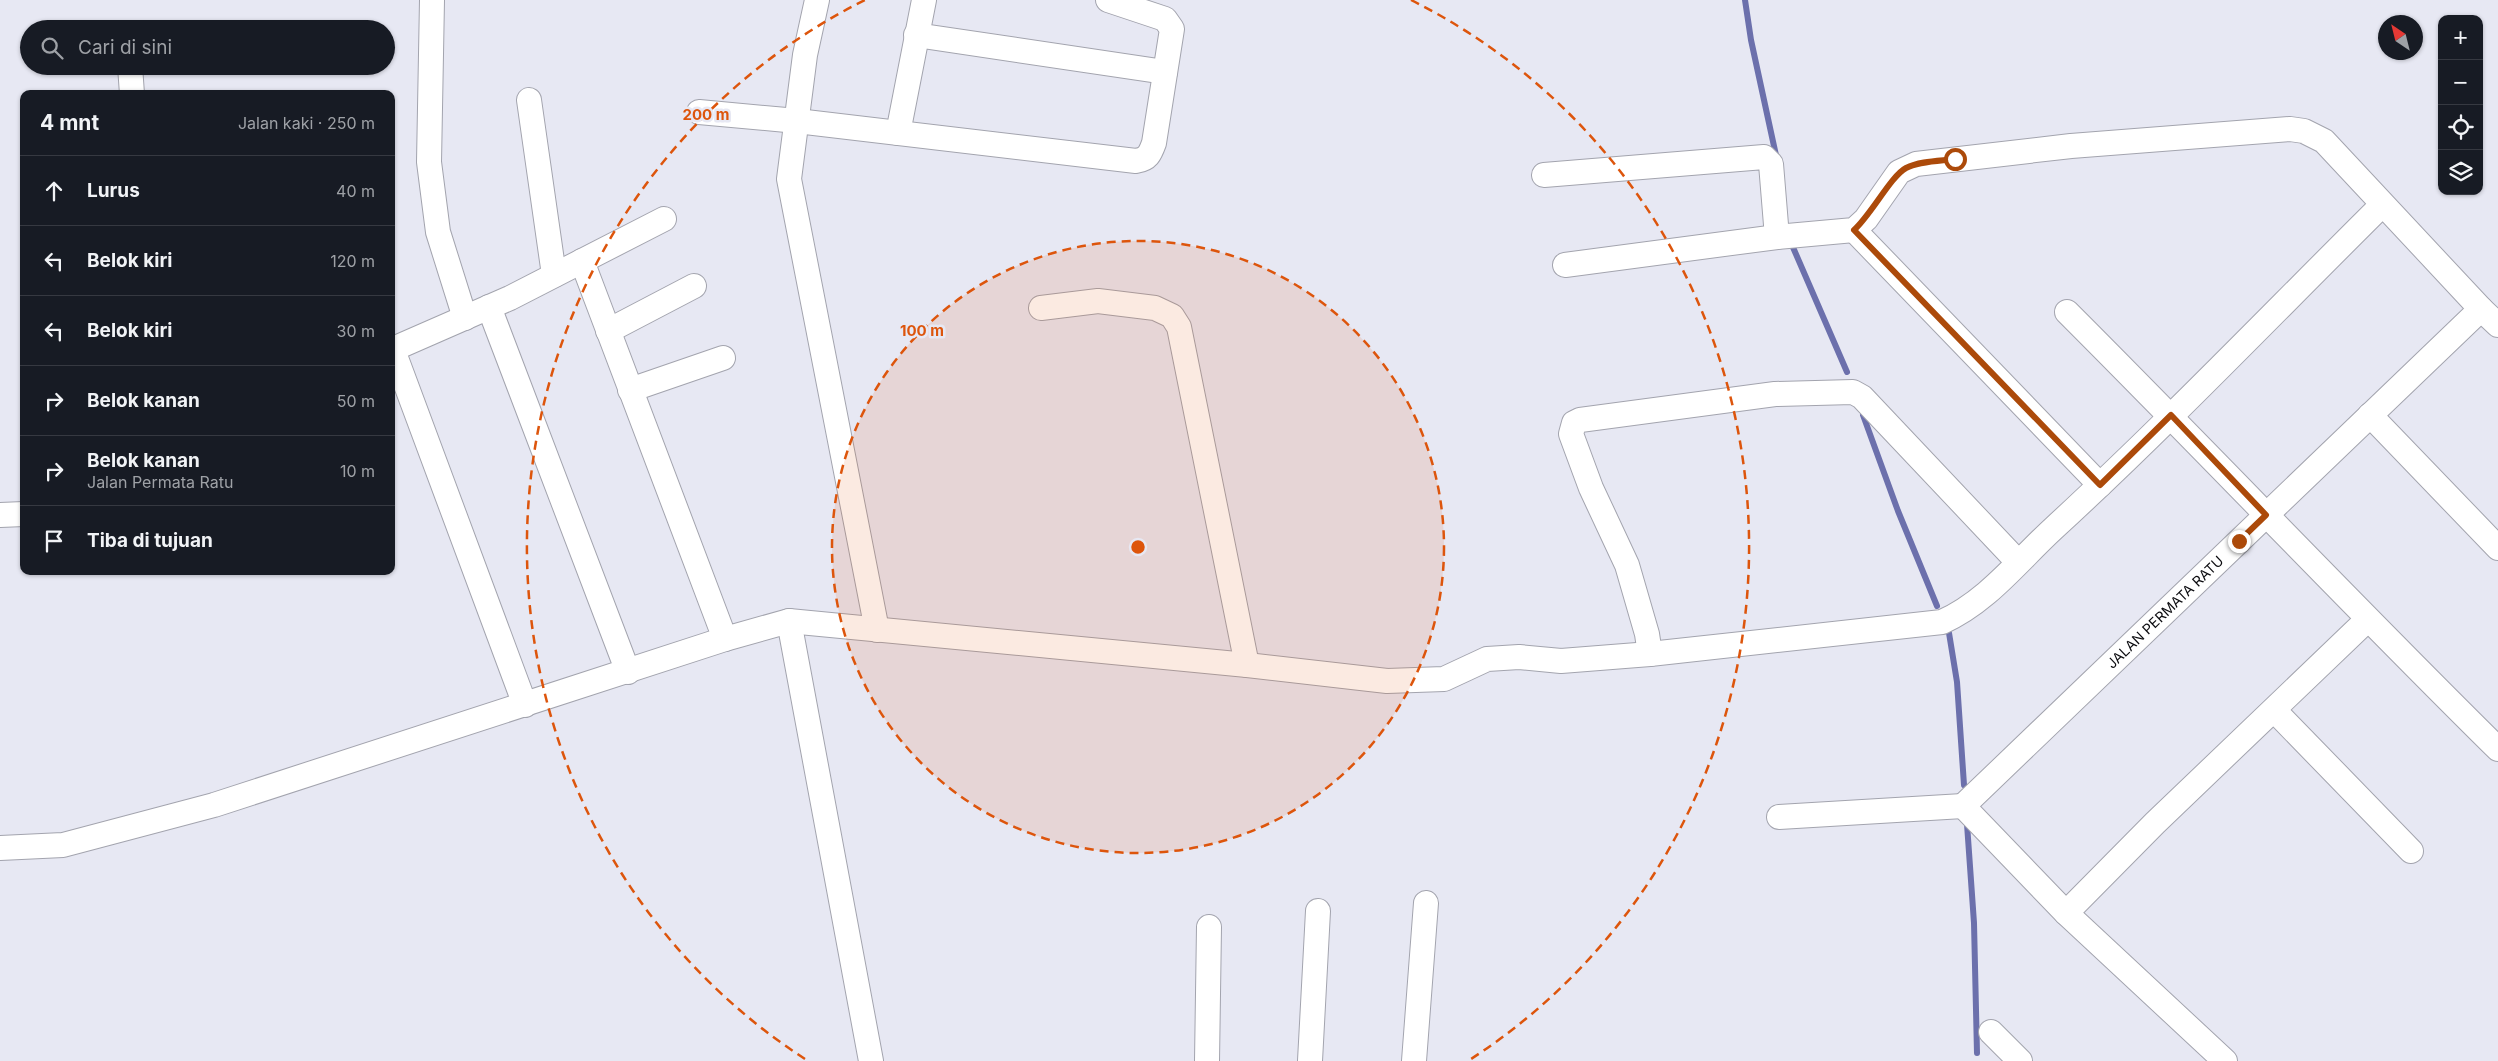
<!DOCTYPE html>
<html lang="id">
<meta charset="utf-8">
<style>
:root{--surface:#171b24;--page:#20242c;--text:#f1f3f6;--muted:#9ea1a6;--line:#363941}
body{margin:0;font-family:Inter,sans-serif;background:var(--page);color:var(--text)}
.controls{position:absolute;right:15px;top:15px;display:grid;overflow:hidden;border-radius:10px;box-shadow:0 1px 4px #0004}
.controls button{width:45px;height:45px;display:grid;place-items:center;padding:0;border:0;border-bottom:1px solid var(--line);background:var(--surface);color:var(--text);font:25px sans-serif}
.compass{position:absolute;left:2378px;top:15px;width:45px;height:45px;border-radius:50%;background:var(--surface);box-shadow:0 1px 4px #0004;rotate:325deg}
.stop{position:absolute;width:15px;height:15px;margin:-11px;border:4px solid #ac4a0a;border-radius:50%;background:#fff}
.stop.end{background:#ac4a0a;border-color:#fff;box-shadow:0 1px 5px #0008}
.list{margin:0;padding:0;list-style:none}
h2{display:flex;justify-content:space-between;align-items:center;height:65px;margin:0;padding:0 20px;font-size:21px}
h2 small{font-size:16px;font-weight:400;color:var(--muted)}
.list li{display:grid;grid-template-columns:32px 1fr auto;gap:15px;align-items:center;box-sizing:border-box;height:70px;padding:0 20px;border-top:1px solid var(--line)}
.list b{display:block;font-size:19px;white-space:nowrap}
.list p{margin:0;font-size:16px;white-space:nowrap;color:var(--muted)}
.list em{font-size:16px;font-style:normal;color:var(--muted)}
.icon{flex:none;width:28px;height:28px;fill:none;stroke:currentColor;stroke-width:2;stroke-linecap:round;stroke-linejoin:round}
.map{position:relative;flex:none;width:2498px;height:1061px;overflow:hidden}
.search{position:absolute;background:var(--surface);box-shadow:0 1px 4px #0004;left:20px;top:20px;width:375px;height:55px;display:flex;align-items:center;gap:12px;box-sizing:border-box;padding:0 18px;border-radius:28px;color:var(--muted);font-size:19px}
.panel{position:absolute;background:var(--surface);box-shadow:0 1px 4px #0004;left:20px;top:90px;width:375px;height:485px;border-radius:10px}
.map>svg:first-child{display:block}
</style>
<div class="map">
<svg width="2498" height="1061" viewBox="0 0 2498 1061">
<rect width="100%" height="100%" fill="#e7e8f3"/>
<g fill="none" stroke-linecap="round" stroke-linejoin="round">
<path stroke="#6c70ac" stroke-width="6" d="M1745,0l6,40 26,120
M1792,245l55,127
M1863,415l35,96 39,95
M1949,633l8,49 7,103
M1967,824l7,99 3,130"/>
<g stroke="#a3a4ae" stroke-width="26">
<g id="minor">
<path d="M432,0l-3,162 9,70 27,86"/>
<path d="M817,0l-12,55 -16,124 88,451"/>
<path d="M916,35l249,37"/>
<path d="M130,66l2,28"/>
<path d="M529,100l25,175"/>
<path d="M699,112l98,9 339,40c12,-2 14,-7 18,-18l18,-114 -7,-10 -57,-19"/>
<path d="M898,133l26,-133"/>
<path d="M1544,175l220,-18 7,7 6,73"/>
<path d="M1854,230l246,255"/>
<path d="M582,261l143,378"/>
<path d="M1565,265l212,-28 77,-7 12,-11 33,-47 17,-8 155,-18 219,-17 14,2 20,10 157,168"/>
<path d="M489,307l139,365"/>
<path d="M1041,308l57,-7 57,7 17,8 7,11 68,338"/>
<path d="M2067,312c145,145 285,293 431,437"/>
<path d="M608,331l86,-45"/>
<path d="M391,350l119,-52 154,-79"/>
<path d="M393,350l132,355"/>
<path d="M630,390l93,-32"/>
<path d="M2370,415l128,133"/>
<path d="M0,515l24,-1"/>
<path d="M789,621l82,440"/>
<path d="M1650,654l-3,-20 -20,-69 -36,-77 -20,-54 3,-11 6,-3 195,-26 78,-2 9,5 156,165"/>
<path d="M2274,710l137,141"/>
<path id="s1" d="M1963,806l518,-497 17,16"/>
<path d="M1963,806l103,107 159,148"/>
<path d="M1779,817l184,-11"/>
<path d="M0,848l63,-3 151,-40 511,-166 64,-18 458,44 140,16 57,-2 43,-20 32,-2 42,4 89,-7 292,-32c45,-20 76,-61 112,-94 113,-104 219,-215 328,-323"/>
<path d="M2066,913l89,-90 212,-203"/>
<path d="M1991,1032l29,29"/>
<path d="M1207,1061l2,-134"/>
<path d="M1310,1061l8,-150"/>
<path d="M1414,1061l12,-158"/>
</g>
</g>
<use href="#minor" stroke="#fff" stroke-width="24"/>
</g>
<g fill="none" stroke-linecap="round" stroke-linejoin="round">
<path stroke="#ac4a0a" stroke-width="6" d="M1955,159c-16,2 -35,2 -49,9 -15,8 -35,47 -52,62l246,255 71,-70 95,100 -27,26"/>
</g>
<circle cx="1138" cy="547" r="306" fill="#dd550c" fill-opacity=".12"/>
<g fill="none" stroke="#dd550c" stroke-width="2.5" stroke-dasharray="9 6">
<circle cx="1138" cy="547" r="306"/>
<path d="M805 1059A611 611 0 0 1 865 0M1411 0A611 611 0 0 1 1471 1059"/>
</g>
<g text-anchor="middle" stroke-width="5" stroke-linejoin="round" paint-order="stroke">
<g font-size="14" fill="#0b0b0f" stroke="#e7e8f3">
<text dy="5" stroke="none"><textPath href="#s1" startOffset="280">JALAN PERMATA RATU</textPath></text>
</g>
</g>
<circle cx="1138" cy="547" r="8" fill="#dd550c" stroke="#e7e8f3" stroke-width="2.5"/>
<g font-size="15" text-anchor="middle" font-weight="bold" fill="#dd550c" stroke="#e7e8f3" stroke-width="5" stroke-linejoin="round" paint-order="stroke">
<text x="706" y="120">200 m</text>
<text x="922" y="336">100 m</text>
</g>
</svg>
<div class="controls">
<button>+</button>
<button>−</button>
<button><svg class="icon" aria-label="locate" viewBox="0 0 24 24"><circle cx="12" cy="12" r="6"/><path d="M12 2v4M12 18v4M2 12h4M18 12h4"/></svg></button>
<button><svg class="icon" aria-label="layers" viewBox="0 0 24 24"><path d="M12 4l9 5-9 5-9-5zM3 14l9 5 9-5"/></svg></button>
</div>
<svg class="compass" viewBox="-18 -18 36 36"><path d="M0-13l5 13h-10z" fill="#e53935"/><path d="M0 13l5-13h-10z" fill="#9ea1a6"/></svg>
<div class="stop" style="left:1955px;top:159px"></div>
<div class="stop end" style="left:2239px;top:541px"></div>
<div class="search"><svg class="icon" aria-label="search" viewBox="0 0 24 24"><circle cx="10" cy="10" r="6"/><path d="M15 15l6 6"/></svg>Cari di sini</div>
<section class="panel">
<h2>4 mnt<small>Jalan kaki · 250 m</small></h2>
<ul class="list">
<li><svg class="icon" aria-label="ahead" viewBox="0 0 24 24"><path d="M12 20V5M6 11l6-6 6 6"/></svg><div><b>Lurus</b></div><em>40 m</em></li>
<li><svg class="icon" aria-label="left" viewBox="0 0 24 24"><path d="M17 20v-9H6M10 6l-5 5 5 5"/></svg><div><b>Belok kiri</b></div><em>120 m</em></li>
<li><svg class="icon" aria-label="left" viewBox="0 0 24 24"><path d="M17 20v-9H6M10 6l-5 5 5 5"/></svg><div><b>Belok kiri</b></div><em>30 m</em></li>
<li><svg class="icon" aria-label="right" viewBox="0 0 24 24"><path d="M7 20v-9h11M14 6l5 5-5 5"/></svg><div><b>Belok kanan</b></div><em>50 m</em></li>
<li><svg class="icon" aria-label="right" viewBox="0 0 24 24"><path d="M7 20v-9h11M14 6l5 5-5 5"/></svg><div><b>Belok kanan</b><p>Jalan Permata Ratu</p></div><em>10 m</em></li>
<li><svg class="icon" aria-label="arrive" viewBox="0 0 24 24"><path d="M6 21V4h12l-3 4 3 4H6"/></svg><div><b>Tiba di tujuan</b></div></li>
</ul>
</section>
</div>
